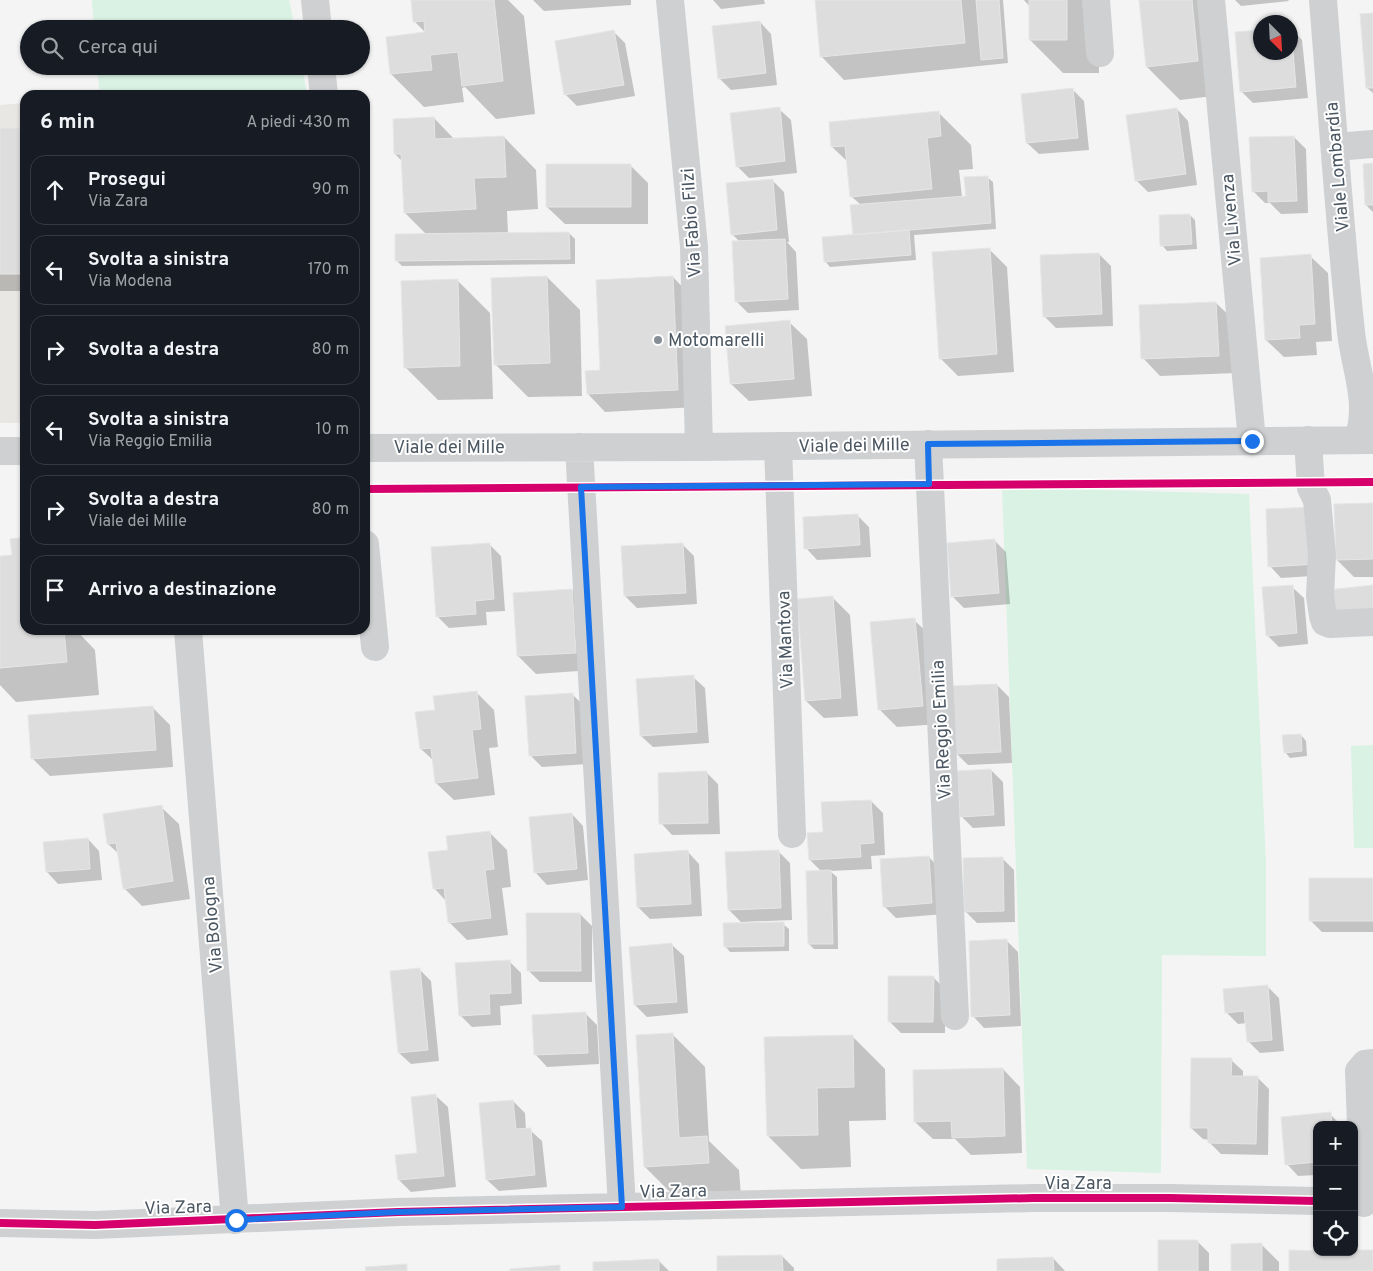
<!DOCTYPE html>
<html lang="it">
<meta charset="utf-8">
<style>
:root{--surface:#171b24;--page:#242831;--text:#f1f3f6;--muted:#9ea1a6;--line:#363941}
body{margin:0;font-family:Overpass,sans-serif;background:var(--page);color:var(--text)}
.controls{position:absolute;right:15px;bottom:15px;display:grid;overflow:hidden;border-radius:10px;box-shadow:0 1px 4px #0004}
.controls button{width:45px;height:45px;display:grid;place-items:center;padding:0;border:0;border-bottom:1px solid var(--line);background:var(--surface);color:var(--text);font:25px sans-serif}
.compass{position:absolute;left:1253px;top:15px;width:45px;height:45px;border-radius:50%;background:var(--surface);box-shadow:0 1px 4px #0004;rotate:156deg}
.stop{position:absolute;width:15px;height:15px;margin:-11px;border:4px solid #1a73e8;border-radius:50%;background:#fff}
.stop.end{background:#1a73e8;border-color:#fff;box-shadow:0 1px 5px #0008}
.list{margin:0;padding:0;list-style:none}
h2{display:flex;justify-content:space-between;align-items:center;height:65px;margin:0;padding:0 20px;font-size:21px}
h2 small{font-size:16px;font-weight:400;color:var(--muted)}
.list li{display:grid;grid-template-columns:32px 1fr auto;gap:15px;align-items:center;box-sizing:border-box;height:70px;margin:0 10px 10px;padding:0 10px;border:1px solid var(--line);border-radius:15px}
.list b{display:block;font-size:19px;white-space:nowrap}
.list p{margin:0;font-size:16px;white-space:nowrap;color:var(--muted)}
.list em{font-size:16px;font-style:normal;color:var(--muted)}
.icon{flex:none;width:28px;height:28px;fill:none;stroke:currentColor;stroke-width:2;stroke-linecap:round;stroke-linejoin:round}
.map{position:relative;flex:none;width:1373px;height:1271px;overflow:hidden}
.search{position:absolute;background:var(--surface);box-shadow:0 1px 4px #0004;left:20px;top:20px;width:350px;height:55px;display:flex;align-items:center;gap:12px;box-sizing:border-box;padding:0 18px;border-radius:28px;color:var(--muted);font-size:19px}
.panel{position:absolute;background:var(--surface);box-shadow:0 1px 4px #0004;left:20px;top:90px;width:350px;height:545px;border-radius:15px}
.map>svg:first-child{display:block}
</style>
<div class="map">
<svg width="1373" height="1271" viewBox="0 0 1373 1271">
<rect width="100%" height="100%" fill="#f4f4f4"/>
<path fill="#e8e7e3" d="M25,103v320h-25v-318z"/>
<path fill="#d9f2e3" d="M92,0h197l6,29h-201z
M97,66h205l5,29h-207z
M1002,487l247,7 17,369v93l-104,-1 -1,218 -134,-4z
M1373,745v103h-19l-3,-102z"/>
<path fill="#0003" d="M412,0h96l16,16 11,98 -39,5 -31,-32 -3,1 2,14 -40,5 -33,-33 35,-41 -12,-12z
M533,0h98v5l-87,6z
M713,0h51l1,4 -44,5z
M816,0h187l5,63 -164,17 -23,-24z
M1024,0h59l16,23v50h-36l-33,-33v-33z
M1140,0h65l25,94 -50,6 -33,-33z
M1235,0h53l1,1 -48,5z
M1373,14v79l-6,-5z
M760,22l11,12 6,51 -46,5 -12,-12z
M1291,28l11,12 6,58 -55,5 -12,-12 -5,-58 24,-2v21h30z
M614,32l11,11 10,53 -58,10 -11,-11z
M1073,90l11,11 5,49 -50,4 -12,-11z
M779,109l12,11 6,53 -48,5 -12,-12z
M1177,109l11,12 9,64 -49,7 -11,-11z
M938,112l33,33 2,24 -14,1 3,27h5l20,-20 6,5 3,47 -82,6 2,25 -86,7 -5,-6 29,-25 7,-31 -10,-9 -3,-34 -16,-15z
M434,118l21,22 49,-3 32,33 2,39 -31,2 1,23 61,-1 6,6v25l-173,2 -6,-6 31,-25 -22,-22 -3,-52 -7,-7z
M0,129h25v162h-25z
M1294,137l12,12 2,64 -27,1 -11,-11h-5l-12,-12z
M630,165l18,18v41h-83l-18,-17z
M1373,165v47l-7,-7z
M772,180l12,12 5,50h-2l9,10 3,58 -51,3 -12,-12 4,-59 -8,-8z
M1190,215l5,5 2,29 -30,2 -5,-6z
M989,249l18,18 7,105 -56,4 -18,-18z
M1099,254l12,12 2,60 -57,2 -12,-12z
M1310,256l18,17 4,68 -16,1 1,13 -33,2 -18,-17z
M547,277l33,33 2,86 -54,1 -33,-33z
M673,277l17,18 6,112 -91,5 -17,-18 13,-23z
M457,280l33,33 3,86 -55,1 -33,-33z
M1216,303l18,17 2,53 -76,3 -17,-18z
M789,322l18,17 5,57 -63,5 -18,-17z
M1373,504v73h-19l-17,-17z
M1267,511l61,64 -47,3 -11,-12z
M857,515l12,12 2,30 -54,3 -11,-12z
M25,539v91h51l19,20 4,45 -83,7 -16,-17v-127l13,-1z
M994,540l12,12 4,52 -46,4 -12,-12z
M489,544l12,12 4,55 -19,1 1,13 -38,3 -11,-11z
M682,544l12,12 3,48 -60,4 -12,-12z
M1292,587l12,11 4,46 -29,3 -12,-12z
M572,590l17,18 4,62 -57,4 -18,-18z
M832,597l18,18 8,101 -34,2 -18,-17z
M914,620l18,17 8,87 -43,3 -17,-17z
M693,677l12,11 4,55 -56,4 -12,-11z
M997,685l12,12 3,66 -44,2 -12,-12z
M476,692l18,18 4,37 -9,1 6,47 -41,5 -18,-17 -2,-22 -13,-12 15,-38z
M572,694l12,12 4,58 -46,3 -12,-12z
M152,707l18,18 3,42 -123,9 -17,-17z
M1301,735l5,6 1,15 -17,2 -5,-6z
M991,770l12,12 2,44 -32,2 -12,-12z
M706,772l12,12 2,50 -48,1 -11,-12z
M871,801l12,12 2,42 -14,1 1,13 -42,2 7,6 1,72h-24l-5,-5 13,-72 -12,-12 14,-27z
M161,807l18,17 11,75 -48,7 -18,-18 -5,-34 -11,-10z
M572,814l11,12 5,54 -41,5 -11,-12 -5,-54z
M489,832l18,18 4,37 -9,1 6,47 -41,5 -18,-18 -3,-21 -12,-13 15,-37z
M88,839l11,12 3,29 -44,4 -11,-12z
M778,851l12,12 2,57 -51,2 -12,-12z
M688,852l11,12 3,52 -52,3 -12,-12z
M929,857l11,12 4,45 -48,4 -12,-12z
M1002,858l12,12 1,52 -38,1 -12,-12z
M1373,879v53h-51l-12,-12z
M580,914l12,12v56h-52l-12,-12z
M783,924l6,5v22l-59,1 -5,-6z
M1006,940l12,12 3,74 -37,2 -11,-12z
M672,945l12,11 4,57 -41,4 -12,-12z
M509,961l12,12 1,31 -22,2 1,19 -29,2 -12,-12z
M419,969l12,12 8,80 -28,3 -12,-11z
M933,977l12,12v44h-44l-12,-12z
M1267,986l12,12 5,53 -24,2 -12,-12 -1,-18 -9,1 -12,-12z
M586,1014l11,11 2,39 -52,3 -11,-12z
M672,1034l33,33 4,74 30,29 2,26 -63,4 -33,-33z
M852,1036l33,33 1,51 -37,1 2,46 -50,2 -33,-33z
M1231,1060l12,11v6h14l12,12 -1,66 -47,-1 -12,-12v-2l-6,-1 -12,-11z
M1003,1069l17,18 2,66 -51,2 -16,-16h-22l-18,-17z
M436,1096l12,11 8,80 -45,5 -12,-12 -2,-24 21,-2z
M513,1101l12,12 1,17h4l12,11 5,46 -48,4 -12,-11z
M1330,1114l11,11h-24v50l-19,1 -11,-12 -4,-46z
M1197,1241l12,12v18h-50z
M1261,1244l18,18v9h-47z
M782,1256l12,12v3h-76z
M1053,1258l12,13h-66z
M658,1260l11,11h-75z"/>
<path fill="#ddddde" stroke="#e5e6e7" d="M411,0h83l9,81 -41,5 -4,-34 -28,3 2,15 -42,4 -4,-37 39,-5 -1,-11 -11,1z
M815,0h146l4,43 -145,14z
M976,0h23l4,58 -22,2z
M1029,0h38v40h-38z
M1139,0h53l6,61 -52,6z
M1373,13v75h-7l-6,-74z
M760,21l6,52 -48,6 -6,-53z
M1291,27l5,60 -56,5 -5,-60 25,-2v22h30z
M614,30l10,55 -60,10 -9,-54z
M1073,88l5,50 -52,5 -5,-49z
M780,107l5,54 -49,6 -6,-54z
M1177,108l9,66 -51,7 -9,-66z
M939,111l2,25 -14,2 5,51 -82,8 -5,-51 -14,1 -2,-25z
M434,117l1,22 69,-3 2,41 -32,1 2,31 -72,4 -3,-59h-7l-1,-35z
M0,128h25v146h-25z
M1294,136l3,65 -29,1v-11l-16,1 -3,-55z
M1373,163v42h-8l-2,-41z
M546,164h85v43h-85z
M988,176l3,47 -138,12 -3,-30 116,-9 -2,-19z
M773,179l4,51 -46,5 -5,-52z
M1190,214l2,30 -32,2 -1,-31z
M909,230l2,25 -87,7 -2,-25z
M569,232l1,27 -175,2v-27z
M785,239l3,60 -53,3 -3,-61z
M990,248l7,106 -58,5 -7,-107z
M1099,253l3,61 -59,3 -3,-62z
M1311,254l4,70 -16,1 1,13 -35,2 -5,-82z
M547,276l3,87 -56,2 -3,-87z
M673,276l5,114 -91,4 -2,-23 15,-1 -4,-90z
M458,279l2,87 -56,2 -3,-87z
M1216,302l3,54 -78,3 -2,-54z
M790,320l4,59 -64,5 -5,-58z
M1373,503v56l-37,1 -2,-56z
M1314,507l3,57 -49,3 -2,-58z
M858,514l2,31 -56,4 -1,-32z
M25,537v93h39l3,32 -67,6v-112l12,-1 -2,-16z
M995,539l4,54 -48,4 -4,-54z
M490,543l4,56 -19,2 1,13 -40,3 -5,-70z
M683,543l3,50 -62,3 -3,-50z
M1293,585l4,48 -31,3 -4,-49z
M1373,585v28l-42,5 -3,-28z
M572,589l4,64 -59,3 -4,-63z
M833,596l8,102 -36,3 -8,-102z
M915,618l8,88 -45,4 -8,-88z
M694,675l3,57 -57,4 -4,-57z
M997,684l4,68 -46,2 -4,-68z
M477,691l4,38 -9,1 6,48 -43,5 -4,-35 -11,1 -5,-37 20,-2 -2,-14z
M573,693l3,60 -47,3 -4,-60z
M153,706l3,44 -125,9 -3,-44z
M1301,734l1,17 -18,2 -2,-18z
M991,769l3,46 -34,2 -3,-46z
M707,771l1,52 -49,1 -1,-51z
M871,800l3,43 -14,1 1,13 -52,3 -2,-27 16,-1 -2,-30z
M162,805l11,76 -50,8 -7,-46 -9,1 -4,-30z
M572,813l5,56 -43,4 -5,-56z
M490,831l4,38 -9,1 6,48 -43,5 -4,-35 -11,1 -5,-37 20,-2 -2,-14z
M88,838l2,31 -44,3 -3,-30z
M688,850l3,54 -54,3 -3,-53z
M779,850l2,58 -53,2 -3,-58z
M929,856l3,47 -49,4 -3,-48z
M1003,857l1,54 -40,1 -1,-54z
M831,870l2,74h-25l-2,-73z
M1309,878h64v43h-64z
M526,913h54l1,58h-54z
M784,922v24l-60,1 -1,-24z
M1007,939l3,76 -39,2 -2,-76z
M672,943l5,59 -43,3 -5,-58z
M510,960l1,33 -22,1 1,20 -31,2 -4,-53z
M420,968l8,82 -30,3 -8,-82z
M888,976h46l-1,46h-45z
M1268,985l4,55 -25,2 -3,-31 -19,2 -2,-24z
M586,1012l2,41 -54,2 -2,-40z
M673,1033l6,105 28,-2 2,27 -65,4 -8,-132z
M853,1035l1,52 -37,1 1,47 -51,1 -3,-99z
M1191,1058h41l-1,18h27l-2,68 -48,-1v-15h-18z
M1003,1068l2,68 -53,2 -1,-17 -37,1 -1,-52z
M436,1094l8,82 -46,4 -3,-25 22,-2 -6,-56z
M513,1100l3,29 15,-1 4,47 -49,5 -7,-77z
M1331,1112l1,13h-15v37l-32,3 -4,-48z
M1158,1240h40v31h-40z
M1262,1243v28h-31v-27z
M1289,1250l65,2v-2h19v21h-84z
M782,1255l1,16h-66v-15z
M1053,1257l1,14h-57v-12z
M659,1259v12h-66v-9z
M407,1264v7h-41l-1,-4z
M560,1265v6h-50v-2z"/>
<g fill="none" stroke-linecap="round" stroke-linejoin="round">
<path stroke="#ced0d2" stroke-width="28" d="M315,0l3,29
M670,0l24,247 5,200
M1096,0l4,53
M1211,0l41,441
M1323,0c9,111 16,221 28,332 4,38 20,69 7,108
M321,66l3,29
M1335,147l38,-3
M1308,440l3,48 6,12 5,55 -2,41 3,20 2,6 5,2 43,-2
M928,444l27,572
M778,446l14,388
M579,447l43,760
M365,448l334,-1 674,-7
M0,451h25
M365,544l10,103
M188,630l47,590
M1364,1203l-5,-132 6,-7 8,-1
M0,1223l95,2 303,-13 636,-14h135l148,3"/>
<g stroke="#fff" stroke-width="11">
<path id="cycleway" d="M365,489l1008,-7
M0,1223l95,2 303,-13 636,-14h135l148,3"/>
</g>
<use href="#cycleway" stroke="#d6006c" stroke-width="8"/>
</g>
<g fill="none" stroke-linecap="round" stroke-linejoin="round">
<path stroke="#1a73e8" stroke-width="6" d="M236,1220l162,-8 224,-5 -41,-720 348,-3 -1,-40 324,-3"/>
</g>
<circle fill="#868d94" stroke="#fff" stroke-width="2" cx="658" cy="340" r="5"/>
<g text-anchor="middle" stroke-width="4" stroke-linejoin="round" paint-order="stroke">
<g font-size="18" fill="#4a5661" stroke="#fff">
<text transform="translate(1337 167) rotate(-95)" y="6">Viale Lombardia</text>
<text transform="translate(1231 220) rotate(-95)" y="6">Via Livenza</text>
<text transform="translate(691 223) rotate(-94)" y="6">Via Fabio Filzi</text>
<text transform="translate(854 445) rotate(-1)" y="6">Viale dei Mille</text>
<text x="449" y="453">Viale dei Mille</text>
<text transform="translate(785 640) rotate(-92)" y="6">Via Mantova</text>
<text transform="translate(941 730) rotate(-93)" y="6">Via Reggio Emilia</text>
<text transform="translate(212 925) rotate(-95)" y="6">Via Bologna</text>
<text x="1078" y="1189">Via Zara</text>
<text transform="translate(673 1191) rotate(-1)" y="6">Via Zara</text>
<text transform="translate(178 1207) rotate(-2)" y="6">Via Zara</text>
</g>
<g font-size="18" fill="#4a5661" stroke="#fff" text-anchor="start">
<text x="668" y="346">Motomarelli</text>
</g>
</g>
</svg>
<div class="controls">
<button>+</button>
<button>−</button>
<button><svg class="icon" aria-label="locate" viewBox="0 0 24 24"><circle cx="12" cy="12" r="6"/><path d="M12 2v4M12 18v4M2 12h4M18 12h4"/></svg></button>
</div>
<svg class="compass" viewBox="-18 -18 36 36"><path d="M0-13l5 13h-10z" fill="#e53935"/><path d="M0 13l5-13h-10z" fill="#9ea1a6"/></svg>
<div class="stop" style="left:236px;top:1220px"></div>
<div class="stop end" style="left:1252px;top:441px"></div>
<div class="search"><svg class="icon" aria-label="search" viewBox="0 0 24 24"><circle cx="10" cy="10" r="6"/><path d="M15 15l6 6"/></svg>Cerca qui</div>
<section class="panel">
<h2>6 min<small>A piedi · 430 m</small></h2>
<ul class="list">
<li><svg class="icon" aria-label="ahead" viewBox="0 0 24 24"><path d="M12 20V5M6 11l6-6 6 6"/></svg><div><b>Prosegui</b><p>Via Zara</p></div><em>90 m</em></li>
<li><svg class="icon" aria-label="left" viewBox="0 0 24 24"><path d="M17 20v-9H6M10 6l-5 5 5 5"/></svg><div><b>Svolta a sinistra</b><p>Via Modena</p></div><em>170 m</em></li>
<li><svg class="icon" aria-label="right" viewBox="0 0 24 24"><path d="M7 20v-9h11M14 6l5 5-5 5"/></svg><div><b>Svolta a destra</b></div><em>80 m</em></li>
<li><svg class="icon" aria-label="left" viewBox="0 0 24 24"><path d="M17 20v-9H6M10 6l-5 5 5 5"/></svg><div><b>Svolta a sinistra</b><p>Via Reggio Emilia</p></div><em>10 m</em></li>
<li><svg class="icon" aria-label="right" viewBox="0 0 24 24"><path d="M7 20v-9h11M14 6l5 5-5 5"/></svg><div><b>Svolta a destra</b><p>Viale dei Mille</p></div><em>80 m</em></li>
<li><svg class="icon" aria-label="arrive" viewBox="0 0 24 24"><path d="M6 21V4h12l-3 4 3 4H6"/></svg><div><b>Arrivo a destinazione</b></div></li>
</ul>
</section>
</div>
